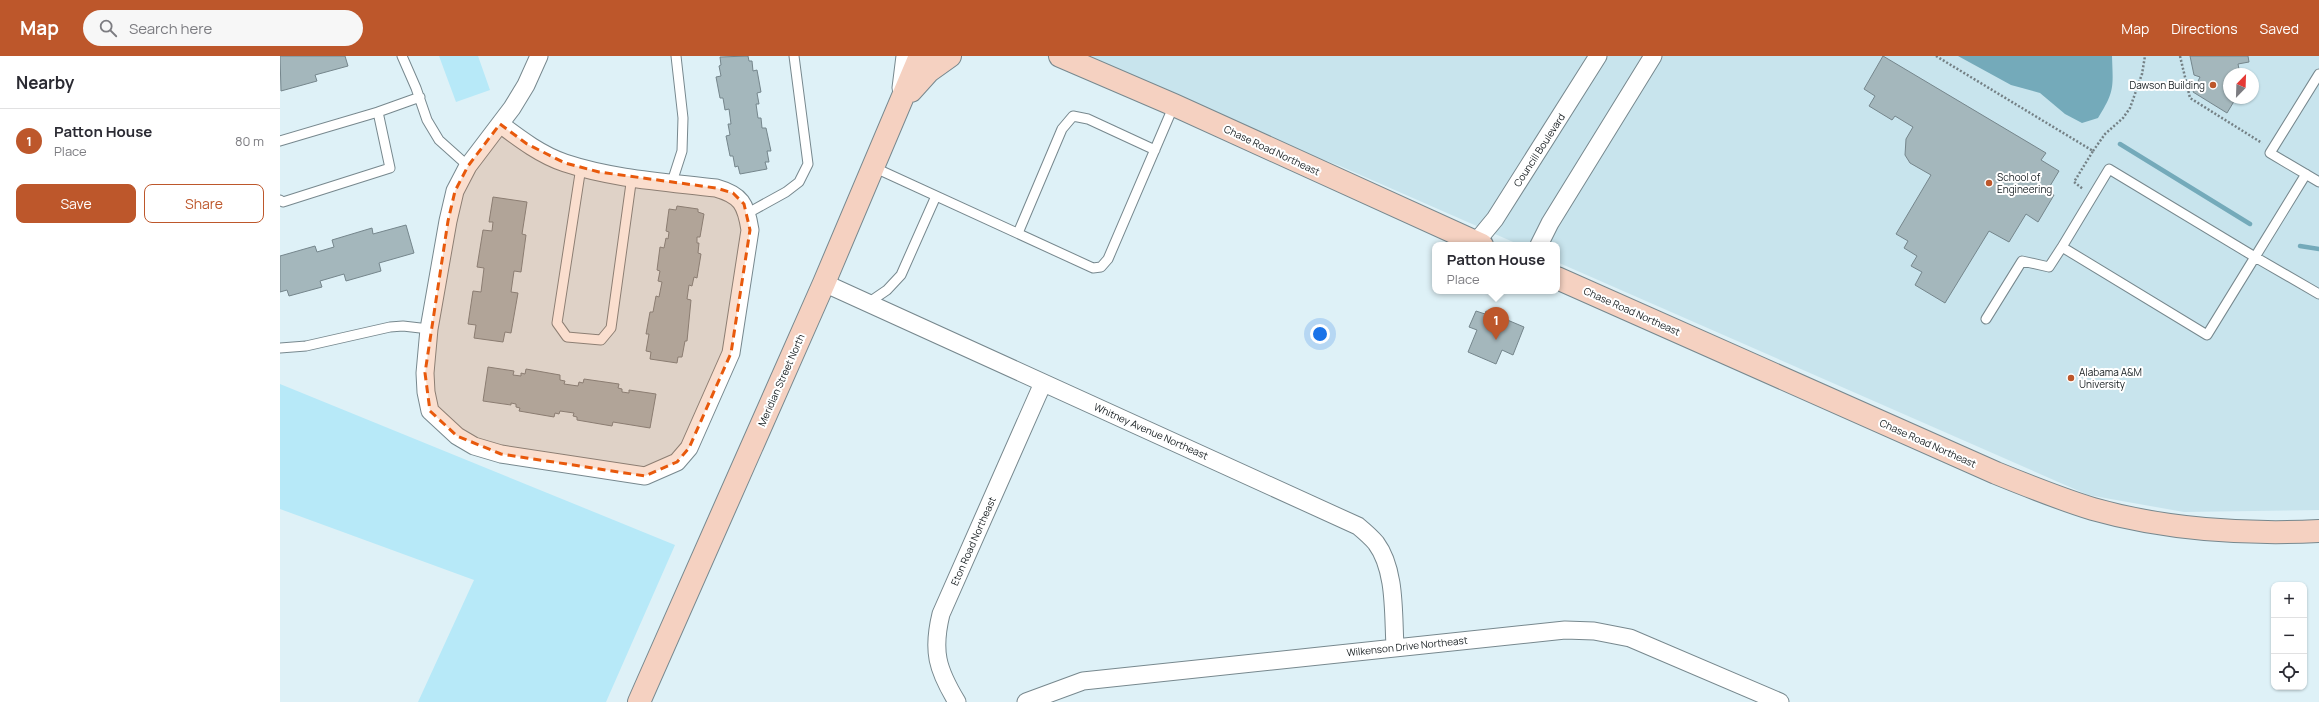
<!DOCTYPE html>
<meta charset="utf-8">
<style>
:root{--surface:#fff;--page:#f7f7f7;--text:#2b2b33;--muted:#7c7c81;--line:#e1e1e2;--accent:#bd572b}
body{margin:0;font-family:Manrope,sans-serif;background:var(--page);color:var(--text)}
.controls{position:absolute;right:12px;bottom:12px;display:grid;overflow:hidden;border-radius:8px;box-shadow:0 1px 3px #0004}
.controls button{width:36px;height:36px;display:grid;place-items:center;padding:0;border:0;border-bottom:1px solid var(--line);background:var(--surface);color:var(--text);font:20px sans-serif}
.compass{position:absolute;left:1943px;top:12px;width:36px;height:36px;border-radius:50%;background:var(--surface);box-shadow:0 1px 3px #0004;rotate:23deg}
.you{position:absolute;left:1040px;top:278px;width:14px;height:14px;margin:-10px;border:3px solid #fff;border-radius:50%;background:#1a73e8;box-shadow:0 0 0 6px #1a73e833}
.badge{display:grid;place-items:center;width:26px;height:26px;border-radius:50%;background:var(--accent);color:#fff;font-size:13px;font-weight:700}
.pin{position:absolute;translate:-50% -33px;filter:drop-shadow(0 1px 2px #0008)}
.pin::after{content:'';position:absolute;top:21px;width:14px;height:12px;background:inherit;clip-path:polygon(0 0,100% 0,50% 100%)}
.popup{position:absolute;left:1152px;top:186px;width:128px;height:52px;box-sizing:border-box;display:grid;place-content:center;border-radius:8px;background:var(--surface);filter:drop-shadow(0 1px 3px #0005);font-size:13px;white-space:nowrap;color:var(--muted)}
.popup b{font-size:15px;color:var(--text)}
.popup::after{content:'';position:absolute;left:50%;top:100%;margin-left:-8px;border:8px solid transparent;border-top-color:var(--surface)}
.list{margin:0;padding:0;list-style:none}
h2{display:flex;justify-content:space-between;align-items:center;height:52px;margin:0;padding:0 16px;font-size:17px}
h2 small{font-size:13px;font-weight:400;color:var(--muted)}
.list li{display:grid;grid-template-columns:26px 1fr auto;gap:12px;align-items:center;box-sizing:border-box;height:64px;padding:0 16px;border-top:1px solid var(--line)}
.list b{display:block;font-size:15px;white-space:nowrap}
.list p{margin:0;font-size:13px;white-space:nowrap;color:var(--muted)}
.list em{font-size:13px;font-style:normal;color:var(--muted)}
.actions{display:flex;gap:8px;padding:12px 16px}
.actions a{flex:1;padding:9px 0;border:1px solid var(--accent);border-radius:8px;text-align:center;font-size:14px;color:var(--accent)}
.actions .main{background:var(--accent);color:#fff}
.icon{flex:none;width:22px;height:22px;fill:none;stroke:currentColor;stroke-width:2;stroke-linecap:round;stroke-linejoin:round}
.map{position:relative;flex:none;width:2039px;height:646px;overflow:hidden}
header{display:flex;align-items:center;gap:24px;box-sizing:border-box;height:56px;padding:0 20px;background:var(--accent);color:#fff}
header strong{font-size:19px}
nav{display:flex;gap:22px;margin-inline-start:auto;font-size:14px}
.search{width:280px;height:36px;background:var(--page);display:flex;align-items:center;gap:10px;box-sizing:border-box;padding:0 14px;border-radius:22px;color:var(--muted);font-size:15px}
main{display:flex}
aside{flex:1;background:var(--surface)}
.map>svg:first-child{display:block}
</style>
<header>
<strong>Map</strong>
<div class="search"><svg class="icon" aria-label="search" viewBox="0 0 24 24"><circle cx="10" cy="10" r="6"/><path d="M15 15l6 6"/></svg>Search here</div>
<nav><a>Map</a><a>Directions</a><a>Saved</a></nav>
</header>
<main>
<aside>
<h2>Nearby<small></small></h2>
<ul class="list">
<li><span class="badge">1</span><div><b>Patton House</b><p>Place</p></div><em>80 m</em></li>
</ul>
<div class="actions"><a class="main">Save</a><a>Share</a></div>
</aside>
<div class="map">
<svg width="2039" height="646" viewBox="0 0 2039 646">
<rect width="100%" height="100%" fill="#def1f7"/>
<path fill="#c8e4ed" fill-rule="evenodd" d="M766,0h1273v454l-135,2 -96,-17 -531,-233v-17h-37l-180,-79zM1949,18h24v24h-24z"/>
<path fill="#b7e9f8" d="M159,0h39l12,34 -34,12z
M0,328l395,161 -69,157h-188l56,-122 -194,-71z"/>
<path fill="#74aaba" d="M1678,0h154c1,31 3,35 -14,62l-16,5 -17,-9 -25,-21 -29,-8z"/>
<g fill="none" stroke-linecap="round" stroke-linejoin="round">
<path stroke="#74aaba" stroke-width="4.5" d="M1840,88l130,80
M2020,190l19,3"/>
</g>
<path fill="#a4b7bc" stroke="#75868c" d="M0,0h65l3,10 -33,9 2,6 -36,10z
M468,0l1,5h3l1,10 4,-1 4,22 -4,1 2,11h-3l2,14h3l1,10h4l5,23h-4l2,11h-4l2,7 -27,5 -2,-8 -3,1 -2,-11h-3l-4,-20 4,-1 -2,-11h3l-2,-15 -4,1 -2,-12h-3l-4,-21 5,-1 -2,-10 2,-1 -1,-8z
M1603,0l163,97 -5,7 18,11 -12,20 7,4 -16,27 -12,-8 -17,28 -20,-11 -44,72 -30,-18 7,-13 -11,-6 6,-10 -13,-8 4,-7 -12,-7 35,-59 -21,-12 -5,-8 1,-16 7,-12 -18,-11 -3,4 -23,-14 6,-10 -11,-7z
M1910,0h58l1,6 -11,2 2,10h-11v24h7l-9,15 -34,-21 7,-15 -6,-2z
M213,141l34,5 -5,32 4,1 -5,37 -7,-1 -3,21 7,1 -7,40 -6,-1 -2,10 -29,-4 2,-13 -8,-1 5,-33 8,1 3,-24 -7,-1 6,-37 9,1 1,-9h-4z
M397,150l21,3v3l6,2 -4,23h-3v6h2l-1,10 3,1 -4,24 -3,-1 -2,9 -3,-1 -2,14 4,1 -4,41h-2l-3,16h-4l-1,6 -27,-4 1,-7 -5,-1 3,-17h-3l4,-22h3l3,-16 3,1 3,-15 -4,-1 2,-10 -3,-1 3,-23 4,1 2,-10 2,1 1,-7 -3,-1 3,-22 7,1z
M126,169l8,28 -35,10 2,8 -35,10 -2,-7 -24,7 2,6 -33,9 -2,-6 -7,2v-36l35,-10 2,6 17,-5 -2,-7 40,-12 1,6z
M1196,255l9,3 1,-3 38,16 -11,28 -11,-5 -6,14 -28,-12 9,-22 -8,-3z
M208,311l26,4 -1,4 8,1v-3l4,1 1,-5 34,6v5l5,1 -1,3 14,2 1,-4 4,1 1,-4 35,5 -1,4 4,1v3l7,1v-3l27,4 -6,34 -37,-6 -1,4 -35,-6v-3l-4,-1 1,-3 -14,-2 -1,3 -4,-1 -1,4 -35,-6 1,-3 -4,-1v-3l-5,-1v2l-28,-4z"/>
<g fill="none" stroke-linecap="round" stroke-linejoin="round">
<g stroke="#77888e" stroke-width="11">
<path id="lane" d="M122,0l14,32 11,32 12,20 29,26
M2039,18l-49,79 49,29
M98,56l42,-15
M0,85l98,-29 12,56 -107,34 -3,-2
M301,111l-24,156 10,14 34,3 10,-12 21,-152
M593,111l220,101 8,-1 7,-8 66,-154
M1829,113l146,88 -48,78 -145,-88z
M2026,118l-51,83 64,37
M392,126l10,-31 1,-33 -7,-62
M468,157l38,-21 13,-10 9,-18 -14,-108
M738,177l44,-104 11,-13 15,3 67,31
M588,247l19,-13 14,-15 35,-79
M1706,263l36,-58 27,6 13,-20
M0,292l26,-2 84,-19 13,-1 26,3"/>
</g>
<g stroke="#77888e" stroke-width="19">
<path id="street" d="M621,32l4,-32
M220,68c20,15 41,31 65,39 48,16 101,19 151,25 25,7 30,16 34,42l-19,123 -42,95 -12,14 -32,14 -144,-22 -27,-8 -17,-10 -27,-25 -4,-19 -1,-19 4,-44 19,-108 7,-30 13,-25 44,-58 14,-23 13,-29
M1196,186l19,-23 103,-163
M1259,189l11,-22 103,-167
M544,227l534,243c6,5 13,11 18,17 20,27 17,71 19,103
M677,646c-20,-33 -25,-51 -16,-88l102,-231
M746,646l57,-21 482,-51 29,1 36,7 150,64"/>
</g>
<g stroke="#77888e" stroke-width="24">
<path id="secondary" d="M780,0l114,49 308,140
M631,35l18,-20 21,-15
M1277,222l439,195c32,13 64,26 97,36 70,20 153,26 226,22
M359,646l185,-419 96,-227"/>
</g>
<path stroke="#748085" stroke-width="2.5" stroke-dasharray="2 2" stroke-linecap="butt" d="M1656,0l157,95 -19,31 9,7
M1900,0l10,42 72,45
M1813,95l12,-17 18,-16 7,-10 12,-34 3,-18"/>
<use href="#lane" stroke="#fff" stroke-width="9"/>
<use href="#street" stroke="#fff" stroke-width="17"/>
<use href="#secondary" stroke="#f5d1c1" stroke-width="22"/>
</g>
<path fill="#e8590c" fill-opacity="0.2" stroke="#e8590c" stroke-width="3" stroke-dasharray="8 5" stroke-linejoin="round" d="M220,68l27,20 38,19 34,9 117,16 17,5 11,11 6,26 -19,123 -42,95 -12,14 -32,14 -144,-22 -44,-18 -27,-25 -5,-38 23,-152 7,-30 13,-25z"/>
<g fill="#bd572b" stroke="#fff" stroke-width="1.5">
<circle cx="1933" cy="29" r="4"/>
<circle cx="1709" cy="127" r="4"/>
<circle cx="1791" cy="322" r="4"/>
</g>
<g text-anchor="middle" stroke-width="4" stroke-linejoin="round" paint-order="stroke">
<g font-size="10" fill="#171e21" stroke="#fff" text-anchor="start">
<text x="1925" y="33" text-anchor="end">Dawson Building</text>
<text x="1717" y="125">School of<tspan x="1717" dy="12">Engineering</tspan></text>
<text x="1799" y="320">Alabama A&amp;M<tspan x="1799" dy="12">University</tspan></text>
</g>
<g font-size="10" fill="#171e21" stroke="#fff">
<text transform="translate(992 94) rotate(25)" y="4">Chase Road Northeast</text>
<text transform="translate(1259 94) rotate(-57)" y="4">Councill Boulevard</text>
<text transform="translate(1352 255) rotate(24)" y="4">Chase Road Northeast</text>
<text transform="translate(501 324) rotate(-66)" y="4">Meridian Street North</text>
<text transform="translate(871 375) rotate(24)" y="4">Whitney Avenue Northeast</text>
<text transform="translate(1648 387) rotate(24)" y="4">Chase Road Northeast</text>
<text transform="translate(693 485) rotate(-66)" y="4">Eton Road Northeast</text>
<text transform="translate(1127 590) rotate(-6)" y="4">Wilkenson Drive Northeast</text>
</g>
</g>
</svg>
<div class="controls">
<button>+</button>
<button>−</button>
<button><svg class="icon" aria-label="locate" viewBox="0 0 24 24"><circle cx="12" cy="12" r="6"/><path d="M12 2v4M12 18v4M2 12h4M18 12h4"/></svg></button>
</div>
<svg class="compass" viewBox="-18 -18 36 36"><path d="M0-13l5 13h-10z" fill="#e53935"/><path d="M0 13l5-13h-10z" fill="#7c7c81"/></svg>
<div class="you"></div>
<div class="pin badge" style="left:1216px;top:284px">1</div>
<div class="popup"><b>Patton House</b>Place</div>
</div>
</main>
